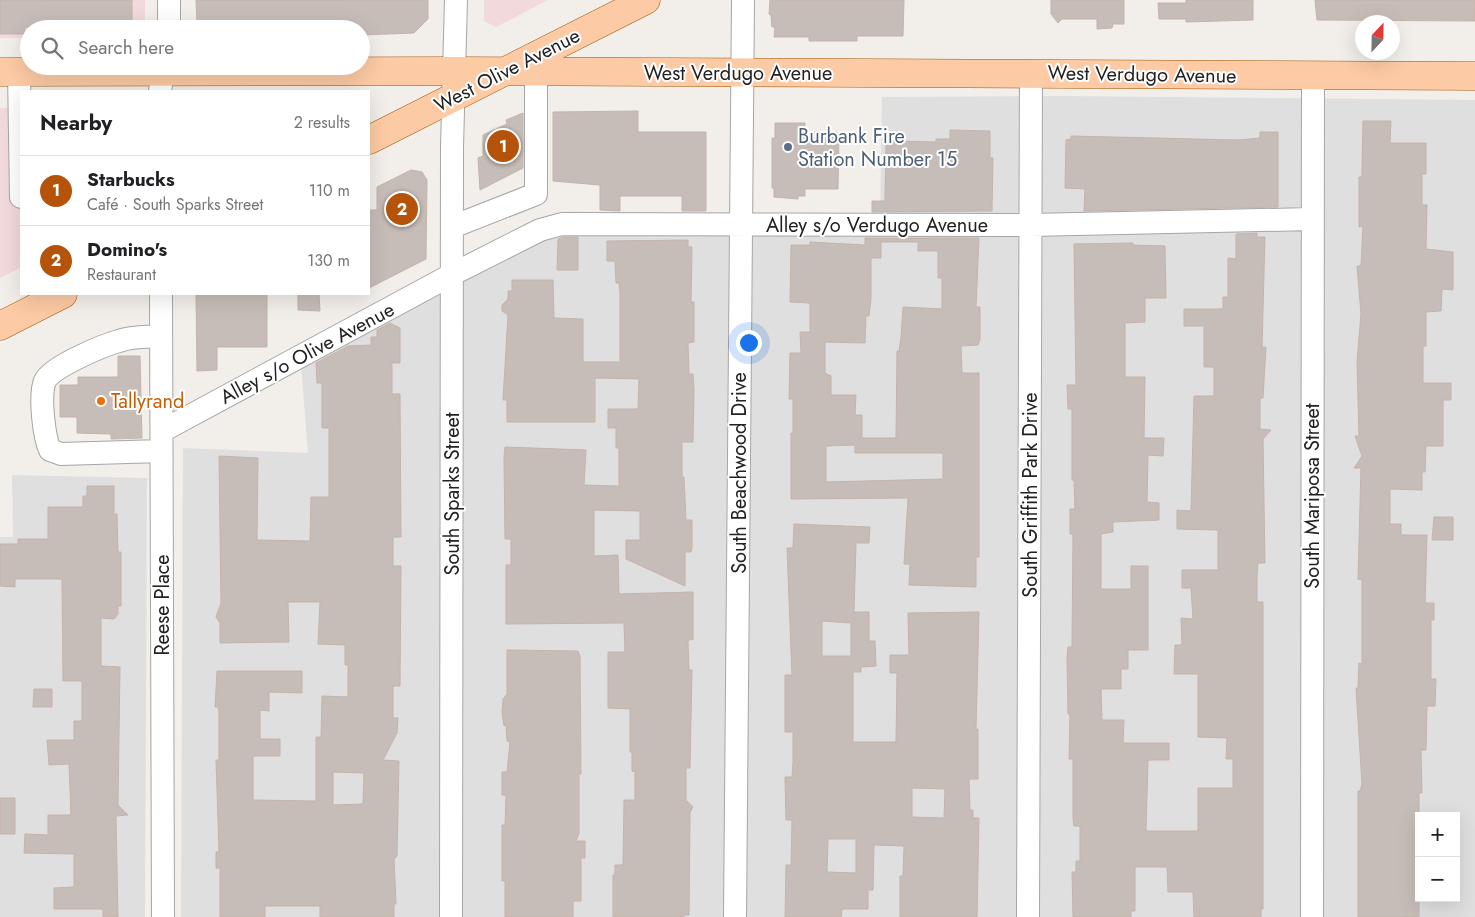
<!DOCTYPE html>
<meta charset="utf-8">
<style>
:root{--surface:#fff;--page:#f6f6f6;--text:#202124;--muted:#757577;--line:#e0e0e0;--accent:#b45309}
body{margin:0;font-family:Jost,sans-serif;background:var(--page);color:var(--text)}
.controls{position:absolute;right:15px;bottom:15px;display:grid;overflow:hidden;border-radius:0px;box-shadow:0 5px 20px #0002}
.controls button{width:45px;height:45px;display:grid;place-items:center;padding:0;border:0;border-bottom:1px solid var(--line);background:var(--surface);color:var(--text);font:25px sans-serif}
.compass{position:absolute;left:1355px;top:15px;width:45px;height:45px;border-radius:50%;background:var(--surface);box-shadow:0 5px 20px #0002;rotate:22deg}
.you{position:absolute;left:748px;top:342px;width:18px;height:18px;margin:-12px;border:4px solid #fff;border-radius:50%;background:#1a73e8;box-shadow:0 0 0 8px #1a73e833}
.badge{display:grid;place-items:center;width:32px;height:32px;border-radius:50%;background:var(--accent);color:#fff;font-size:16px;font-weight:700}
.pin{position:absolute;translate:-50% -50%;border:2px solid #fff;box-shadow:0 1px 5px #0006}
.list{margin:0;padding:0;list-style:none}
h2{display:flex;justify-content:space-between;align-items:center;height:65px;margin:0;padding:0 20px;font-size:21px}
h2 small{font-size:16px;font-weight:400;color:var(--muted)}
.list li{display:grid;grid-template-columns:32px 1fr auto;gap:15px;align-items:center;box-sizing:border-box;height:70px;padding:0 20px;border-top:1px solid var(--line)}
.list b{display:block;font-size:19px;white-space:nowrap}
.list p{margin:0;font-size:16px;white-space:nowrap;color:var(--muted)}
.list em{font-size:16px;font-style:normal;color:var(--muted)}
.icon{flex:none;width:28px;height:28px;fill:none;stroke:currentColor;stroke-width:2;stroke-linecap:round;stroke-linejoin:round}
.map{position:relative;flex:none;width:1475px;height:917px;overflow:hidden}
.search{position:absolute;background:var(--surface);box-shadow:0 5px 20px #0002;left:20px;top:20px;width:350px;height:55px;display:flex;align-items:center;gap:12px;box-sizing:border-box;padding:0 18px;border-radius:28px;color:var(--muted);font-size:19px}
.panel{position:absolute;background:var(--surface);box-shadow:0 5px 20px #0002;left:20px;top:90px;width:350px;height:205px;border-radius:0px}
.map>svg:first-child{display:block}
</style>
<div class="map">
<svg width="1475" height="917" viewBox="0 0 1475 917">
<rect width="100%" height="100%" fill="#f2eee9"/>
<path fill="#e0dfdf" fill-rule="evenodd" d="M1061,96l414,4v817h-1294l2,-469 125,5 -7,-88 249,-130 330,-4 2,-134zM1419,816h37v82h-37z
M12,475l135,3 -2,439h-145v-380h13z"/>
<path fill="#f2d9db" d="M0,0h145v29h-116v9h-29z
M484,0h64l-52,27 -12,-6z
M0,108h21v159l-21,11z"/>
<path fill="#c7bdb8" stroke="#c4b3ab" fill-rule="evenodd" d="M0,0h132v26l-107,1 -1,7h-24z
M196,0h232v19l-14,14 -53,2v-6h-159l-5,-6z
M770,0h134l-1,36h-46v5h-48v-4h-35l1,-10h-3l-1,-12 -2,-1z
M1051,0h73v24h-11l-1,4 -15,1v-10h-35l-4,4 -7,-9z
M1186,0h67v20l-67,2v-3h-27l-1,-16h28z
M1315,0h160v21l-158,-1z
M638,111v21h68v79h-24v-15h-62v15l-20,-1v-25l-47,-4v-69z
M523,113v55l-43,22 -2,-32 5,-2v-21l24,-11 -1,-4z
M1363,121h28l-1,22h36v31h-4v31h5l-1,44 27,3v38l-11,-1 -1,22 -15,1v34h-3v37h28v17h-8v46h-17l-1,26h-3v18l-32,-1v35h11v11h26l-2,68h9v17h-3v59h5l-1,27h-8l-1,44h-5l1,43h-3v124h-61v-126h2l2,-7 -6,-96h2l1,-25 3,1v-84l-4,-1 3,-111h-7l8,-12 -7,-20h4l-2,-74 4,-48 -4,-48h4l1,-21 1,-19 -4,1v-50h3v-7z
M775,123h30v9l34,1 -1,56h-33v7h-7v3l-24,-2v-9h-2v-50h3z
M950,130l40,1v27h3l-1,53 -120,1v-11h13l1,-57h6v-3l44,1v-3h14z
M1260,132h18v75l-194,4 1,-22 -20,-1 1,-48 5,-1v-3l168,4 21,-2z
M411,170l11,2 5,8 -1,79 -57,29v-78h8v-23z
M1257,233v4h8l-3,110h4l-3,51h-3v31l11,1 -8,9 2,124h-7l-1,11v28h6v307h-2v8h-67l-1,-25h-25l-1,-25h-32v44h-4v6h-58l-1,-45h4v-11h4v-35h-6l-1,-8v-59h-4l1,-45h-2l-1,-55 1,-12h4l1,-113h-3v-25h5l-1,-29h-2v-71h-4l-1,-24h9l-2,-141 59,-1v2l32,1 1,52h-21v24l-20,1v54h20l-1,61h20l-1,18 -15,-1 -1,47 12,1v17l-46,2v10l-12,2v55h30v-23h17v84h-20v19h-7v20h-20l1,31h22l-1,23h46v17h-21l-2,71h52v-43h35v-29h-7l1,-21 -29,-1v-63h-24l1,-29h7l-1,-27 12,1 -2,-31h-9v-18h36v-40l-41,-1v-19l14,1 3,-115h20v-29h-10v-41h-20v-17h39v-12h5v-39l8,1v-25z
M564,237h14v33h-21l1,-31z
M865,238h114l-3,69h4v32l-2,6 -17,1 1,27h17v184h-3v30l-67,-2 1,-21h-6l4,-66 -117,1v-66h2v-34h-4l1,-46h11l-1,-21h10v-29l-20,-1 1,-57h19v-3l55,3zM881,242h37v9h20v27h4v31l-39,-2 -2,30 -2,14h-2l-1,87h-34v-23h-7l1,-20h-25v-19l-6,-3v-31l40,1 1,-27h3l2,-17v-41h10zM855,445v8h88v26l-117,3v-36z
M688,240v7h4l-1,55h3v40l-6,1 1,31h4l1,15 -1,53h-11v35h2l2,43h6v28l-1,4h-6v34l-59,-27v-19h14v-29l-46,-1v46l24,-1 1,39 74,-2v48l-3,-1 -2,3 1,28h3l-2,98h-4v32l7,7 -3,5 -1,103h-5v2h-71v-42h2v-10h8l1,-65h11v-28l-3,-1v-19h-2v-43l-22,-1v-56h17l-1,-29 -118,1v-59h5v-26h-6l-1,-82 1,-10 81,3 -2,35 35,1v-38h-3v-20h-8v-19h30l1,-30 -44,-1v44h-88v-22h-4l5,-85 -6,-4v-6l6,-6v-8h4v-11h41l1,38 29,1v43h37v-70l-1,-9h-3l-1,-22h-8v-20z
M196,294h71v53h-50v23l-20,1z
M298,294h21l1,17 -22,-1z
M390,323l10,5v35h-8v31h8l1,143h-8v29h8l-1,120h-7v32h5l-1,15 -14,27 16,1 -2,95 -3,3 2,45h-2v13h-74v-11h-55v11h-45v-49h-4v-16h3l-3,-92h3v-48l-1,-5h-3l2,-36h85v22l-33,-1v19l-9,-1v29h20v17h-27v44l63,1v-64h5l1,-41 26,1v-32h-3v-20l-27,-1 2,-42h-32l1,40 -69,1v-20l-4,-6 5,-14 -2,-147 39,2 -1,82 53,1 1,-44h18v-69h-7v-45h-5l-1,-20 32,-17 23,-1v-8h6v-7zM333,772l31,1 -1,31 -30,1z
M118,356h22l2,82 -31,1v-5l-34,-1v-16h-17v-32h18v-8h40z
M87,486h27v28h3l1,38h3v54h-3v8l-4,5 -13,-1v48l19,1 -2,138 10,10 -12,1 2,101h-15v-8h-49v-21l20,-1v-33l-50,-1 1,-19 23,1v-20h23l-2,-51 -20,1 -2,-25h27v-19h8v-40h-19l-1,-102h-47v8l-15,-1v-42h18v-5h30v-32h35v-11h4z
M1434,517h19v23h-21z
M794,524l76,3 -1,16h-13l-2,69h15v29h6l1,25 -15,1v5h-8v70h43l1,-69h-7v-18h19l-1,-42 71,-1 -3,117h2v50h-9l1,31h3v8h6l-2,99h-77v-41h3l1,-30 -30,-1 -1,45h-5v19h-26l-1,8h-56l1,-52h5l1,-45h-6l-1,-43h7l1,-14v-31h-8v-57h7l-5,-127h6zM822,621l29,2v33h-29zM912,788l33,1 -1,29 -32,-1zM828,839h28v34l-29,-1z
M507,650l71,1 2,5 1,118h-2v59l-3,8h9v17h-4v43h-8v16h-68v-36h-3v-56h3l1,-30h-4v-23h5l3,-30 -3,-1 -1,-16 -2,1 -2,-14 1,-13 4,-5z
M34,689h18v18h-19z
M0,798h15v36h-15z"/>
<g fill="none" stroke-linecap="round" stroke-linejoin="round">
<g stroke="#a6a6a6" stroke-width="24">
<path id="minor" d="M169,0v29
M19,72l2,125
M160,91l4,-25
M452,227l84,-33v-121
M161,294l2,623
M162,431l291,-157 87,-44 22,-6 469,1 281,-6
M161,451l-100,3 -11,-4c-6,-13 -11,-55 -5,-69 6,-14 59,-36 74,-40 13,-5 29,-4 42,-5
M451,917l1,-770 4,-147
M735,917l8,-917
M1028,917l3,-844
M1312,917l1,-841"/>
</g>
<g stroke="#a05600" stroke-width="29">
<path id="major" d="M0,72l454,-1 1021,5
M369,140l277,-140
M0,326l63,-32"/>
</g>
<use href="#minor" stroke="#fff" stroke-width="22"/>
<use href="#major" stroke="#fccaa4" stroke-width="28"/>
</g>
<circle fill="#5c6f8a" stroke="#fff" stroke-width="2" cx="788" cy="147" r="5"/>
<circle fill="#e8710a" stroke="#fff" stroke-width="2" cx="101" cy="401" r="5"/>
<g text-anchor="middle" stroke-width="4" stroke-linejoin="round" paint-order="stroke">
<g font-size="20" fill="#222" stroke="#fff">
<text transform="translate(507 70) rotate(-27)" y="7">West Olive Avenue</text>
<text x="738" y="80">West Verdugo Avenue</text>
<text transform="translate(1142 74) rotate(1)" y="7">West Verdugo Avenue</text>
<text x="877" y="232">Alley s/o Verdugo Avenue</text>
<text transform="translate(307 353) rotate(-28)" y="7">Alley s/o Olive Avenue</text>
<text transform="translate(739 473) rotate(-90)" y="7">South Beachwood Drive</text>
<text transform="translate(452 494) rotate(-90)" y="7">South Sparks Street</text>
<text transform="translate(1030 495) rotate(-90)" y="7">South Griffith Park Drive</text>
<text transform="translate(1312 496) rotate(-90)" y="7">South Mariposa Street</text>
<text transform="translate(162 605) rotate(-90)" y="7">Reese Place</text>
</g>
<g font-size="20" fill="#4e5e75" stroke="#fff" text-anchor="start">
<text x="798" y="143">Burbank Fire<tspan x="798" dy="23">Station Number 15</tspan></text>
</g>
<g font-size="20" fill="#c56008" stroke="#fff" text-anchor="start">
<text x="111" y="408">Tallyrand</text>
</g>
</g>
</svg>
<div class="controls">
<button>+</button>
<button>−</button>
</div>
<svg class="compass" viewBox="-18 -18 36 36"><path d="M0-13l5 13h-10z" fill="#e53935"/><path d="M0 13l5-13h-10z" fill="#757577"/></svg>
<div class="you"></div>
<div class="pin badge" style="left:503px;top:146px">1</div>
<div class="pin badge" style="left:402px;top:209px">2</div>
<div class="search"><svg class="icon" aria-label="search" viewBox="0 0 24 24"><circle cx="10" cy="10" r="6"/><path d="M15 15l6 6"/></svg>Search here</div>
<section class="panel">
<h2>Nearby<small>2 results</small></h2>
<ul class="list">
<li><span class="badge">1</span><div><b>Starbucks</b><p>Café · South Sparks Street</p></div><em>110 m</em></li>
<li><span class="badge">2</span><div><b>Domino's</b><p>Restaurant</p></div><em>130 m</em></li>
</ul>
</section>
</div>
